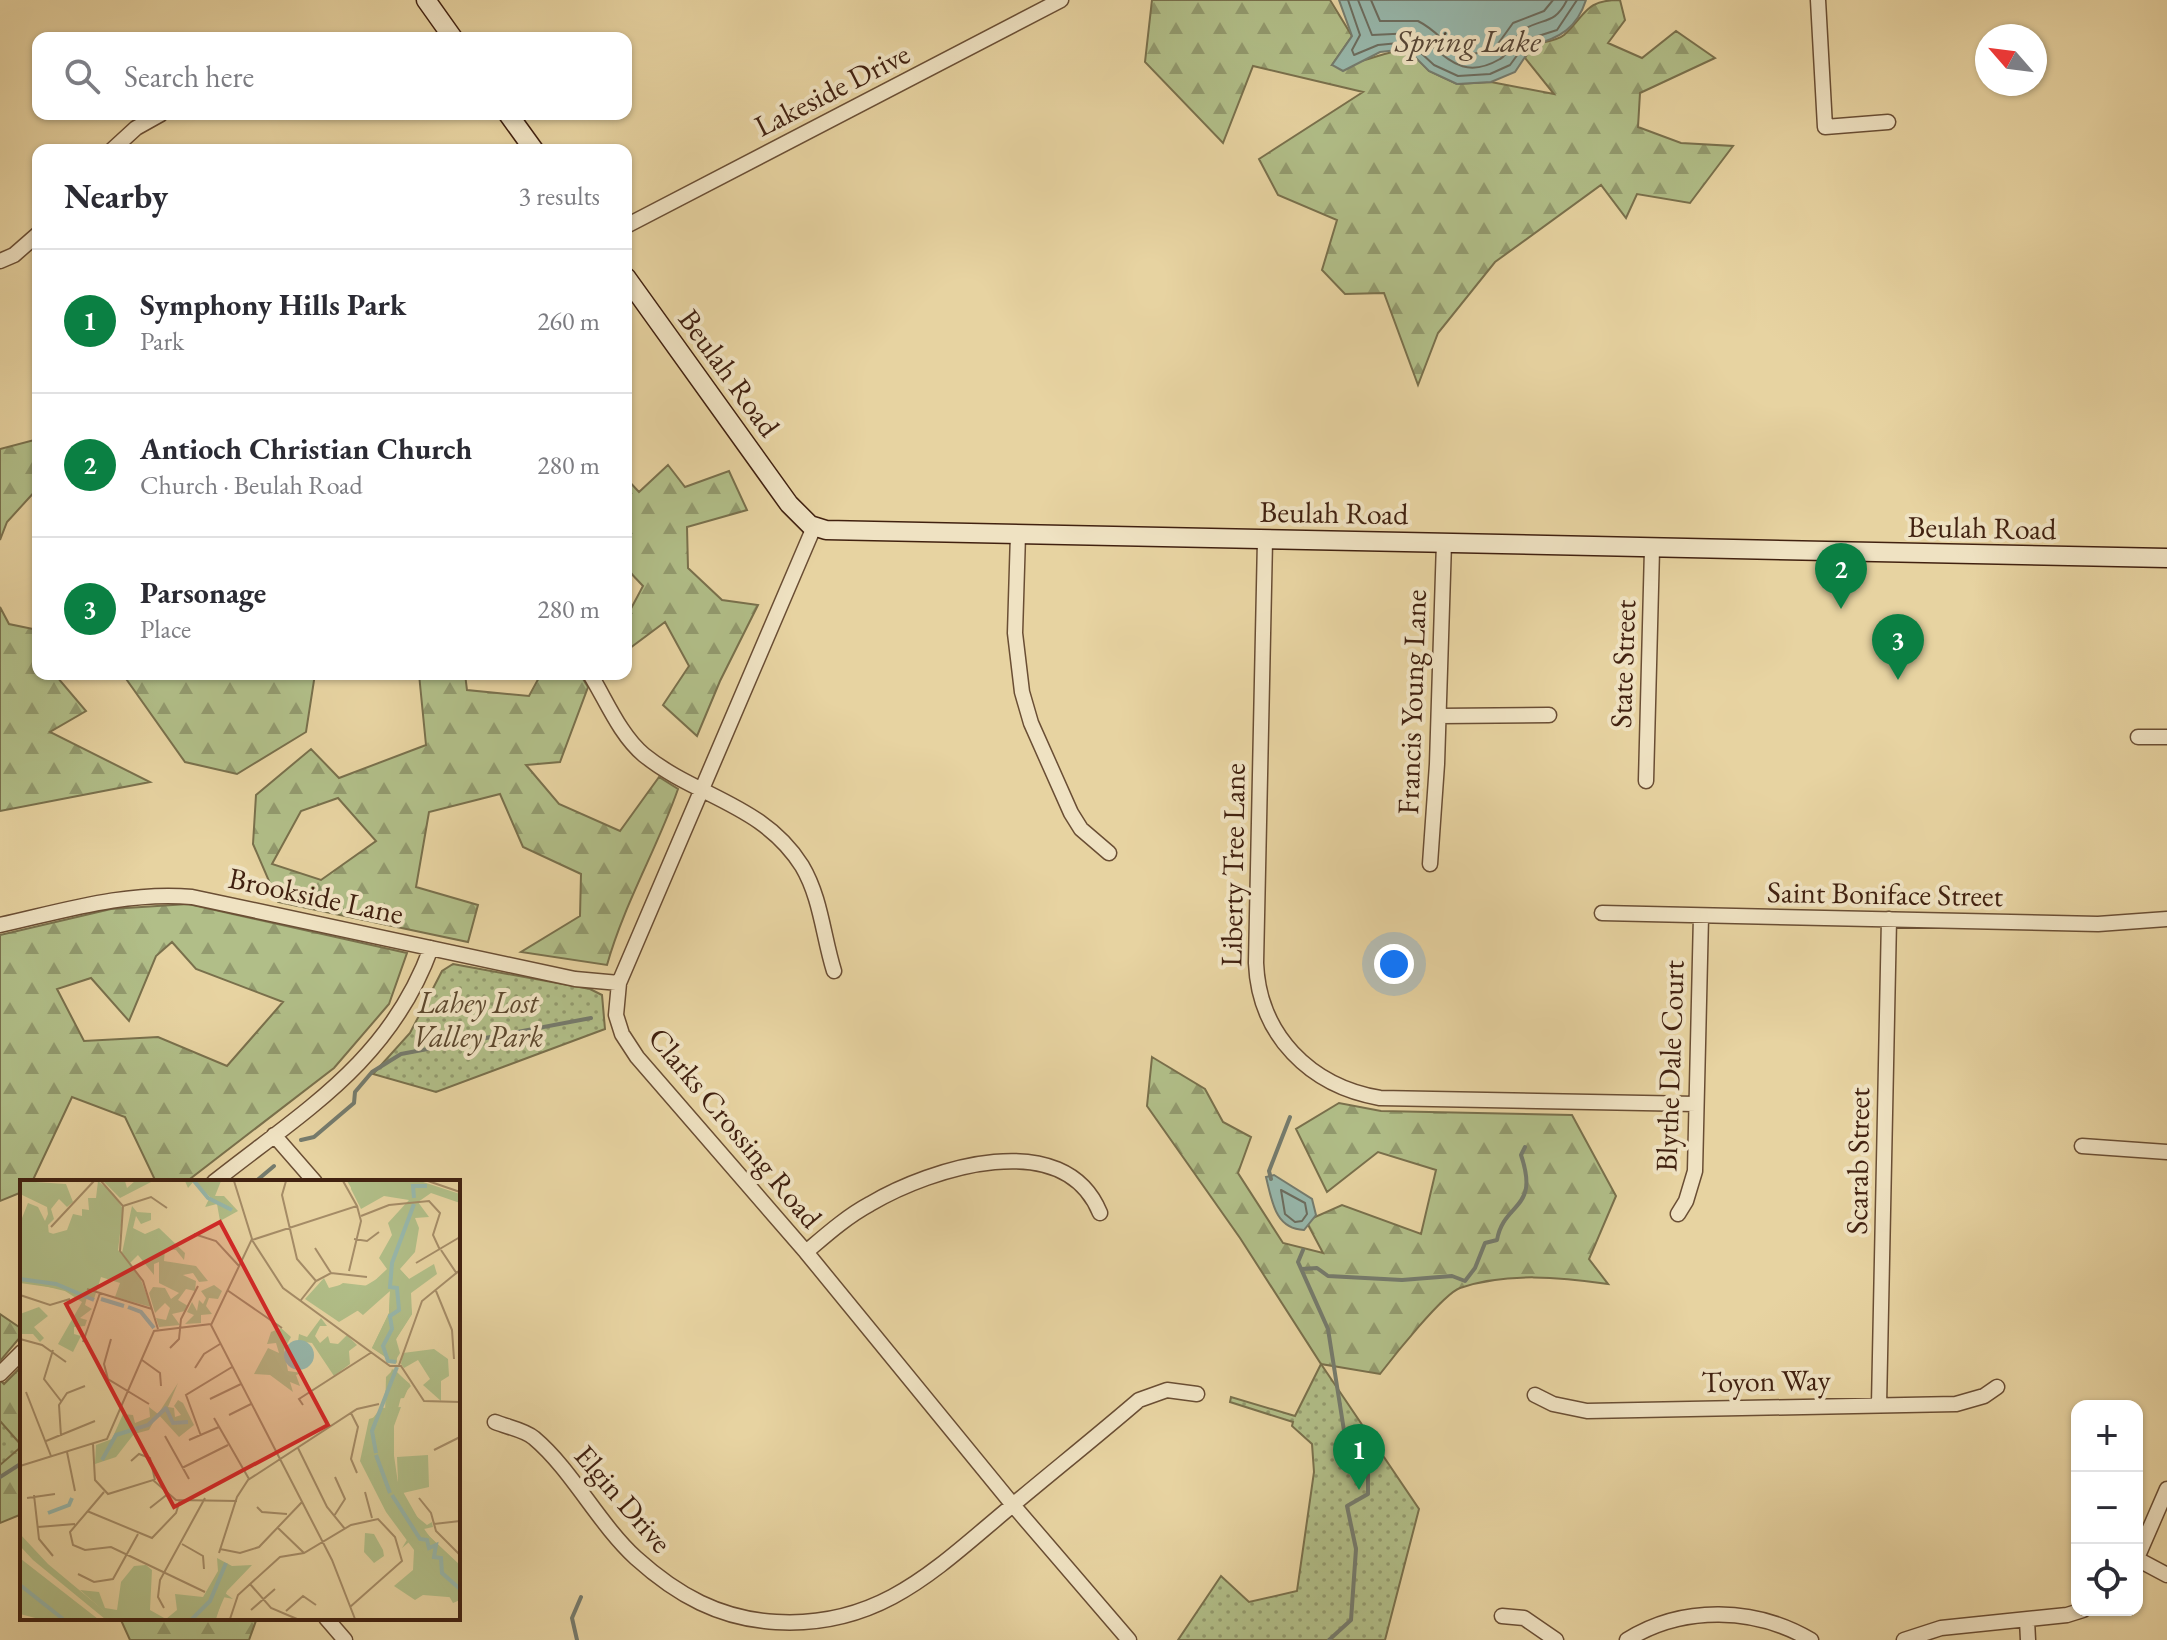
<!DOCTYPE html>
<meta charset="utf-8">
<style>
:root{--surface:#fff;--page:#f7f7f7;--text:#2b2b33;--muted:#7c7c81;--line:#e1e1e2;--accent:#0b8043}
body{margin:0;font-family:"EB Garamond",serif;background:var(--page);color:var(--text)}
.controls{position:absolute;right:24px;bottom:24px;display:grid;overflow:hidden;border-radius:16px;box-shadow:0 2px 6px #0004}
.controls button{width:72px;height:72px;display:grid;place-items:center;padding:0;border:0;border-bottom:2px solid var(--line);background:var(--surface);color:var(--text);font:40px sans-serif}
.compass{position:absolute;left:1975px;top:24px;width:72px;height:72px;border-radius:50%;background:var(--surface);box-shadow:0 2px 6px #0004;rotate:298deg}
.you{position:absolute;left:1394px;top:964px;width:28px;height:28px;margin:-20px;border:6px solid #fff;border-radius:50%;background:#1a73e8;box-shadow:0 0 0 12px #1a73e833}
.badge{display:grid;place-items:center;width:52px;height:52px;border-radius:50%;background:var(--accent);color:#fff;font-size:26px;font-weight:700}
.pin{position:absolute;translate:-50% -66px;filter:drop-shadow(0 2px 4px #0008)}
.pin::after{content:'';position:absolute;top:42px;width:28px;height:24px;background:inherit;clip-path:polygon(0 0,100% 0,50% 100%)}
.list{margin:0;padding:0;list-style:none}
h2{display:flex;justify-content:space-between;align-items:center;height:104px;margin:0;padding:0 32px;font-size:34px}
h2 small{font-size:26px;font-weight:400;color:var(--muted)}
.list li{display:grid;grid-template-columns:52px 1fr auto;gap:24px;align-items:center;box-sizing:border-box;height:144px;padding:0 32px;border-top:2px solid var(--line)}
.list b{display:block;font-size:30px;white-space:nowrap}
.list p{margin:0;font-size:26px;white-space:nowrap;color:var(--muted)}
.list em{font-size:26px;font-style:normal;color:var(--muted)}
.icon{flex:none;width:44px;height:44px;fill:none;stroke:currentColor;stroke-width:2;stroke-linecap:round;stroke-linejoin:round}
.map{position:relative;flex:none;width:2167px;height:1640px;overflow:hidden}
.search{position:absolute;background:var(--surface);box-shadow:0 2px 6px #0004;left:32px;top:32px;width:600px;height:88px;display:flex;align-items:center;gap:20px;box-sizing:border-box;padding:0 28px;border-radius:16px;color:var(--muted);font-size:30px}
.panel{position:absolute;background:var(--surface);box-shadow:0 2px 6px #0004;left:32px;top:144px;width:600px;height:536px;border-radius:16px}
.map>svg:first-child{display:block}
</style>
<div class="map">
<svg width="2167" height="1640" viewBox="0 0 2167 1640">
<defs>
<pattern id="forest-firs" width="22" height="20" patternUnits="userSpaceOnUse" patternTransform="scale(2)"><rect width="22" height="20" fill="#b1be88"/><path d="M5 1l3.5 6h-7zM16 11l3.5 6h-7z" fill="#929a6e"/></pattern>
<pattern id="park-dots" width="8" height="8" patternUnits="userSpaceOnUse" patternTransform="scale(2)"><rect width="8" height="8" fill="#b1be88"/><path d="M2 2h.1M6 6h.1" fill="none" stroke="#929a6e" stroke-width="1.8" stroke-linecap="round"/></pattern>
</defs>
<rect width="100%" height="100%" fill="#e7d3a1"/>
<filter id="stains"><feTurbulence type="fractalNoise" baseFrequency=".0025" numOctaves="4"/><feColorMatrix values="0 0 0 0 .2 0 0 0 0 .09 0 0 0 0 .02 0 0 0 .5 -.17"/></filter>
<radialGradient id="worn" r=".72"><stop offset=".6" stop-color="#630" stop-opacity="0"/><stop offset="1" stop-color="#630" stop-opacity=".3"/></radialGradient>
<path fill="url(#forest-firs)" stroke="#79704c" stroke-width="2" fill-rule="evenodd" d="M1152,0h178l22,36 -20,29c28,1 48,-13 76,-16l21,22 28,13 34,-2 63,12 -29,-36 8,-13c10,-3 24,-4 31,-10 23,-21 20,-35 56,-35l5,20 -17,23 34,15 34,-27 39,27 -75,35 -2,34 43,16 52,3 -43,57 -53,-9 -11,24 -25,-33 -106,77 -57,71 -20,52 -34,-92 -39,1 -23,-24 15,-50 -59,-25 -19,-36 104,-67 -110,-26 -30,77 -78,-81z
M38,439v49l-31,34 -7,18v-91z
M668,465l17,22 44,-16 18,39 -60,17 1,41 34,32 36,5 -38,76 -23,55 -34,-31 26,-39 -24,-44 -39,29v-33l17,-32 -17,-18v-90l13,14z
M0,607l9,17 29,6v44h277l-9,58 -69,42 -52,-12 -61,-86 -67,1 29,34 -36,21 100,50 -150,29z
M419,674h46l2,16 62,6 12,-22h39l8,13 -28,75 -34,3 33,39 61,27 39,-54 19,12c-21,60 -54,115 -71,176l-86,-13 59,-36 1,-42 -58,-27 -23,-53 -71,18 -13,75 62,18 -10,37 -190,-40 -25,-58 3,-49 55,-46 28,29 87,-33zM338,798l38,43 -55,39 -49,-16 29,-53z
M188,904l219,49 -18,51 -55,64 -148,114h-30l-31,-65 -53,-20 -40,85h-10v10l-22,9v-266l111,-26zM172,942l24,27 87,33 -56,64 -69,-29 -74,4 -27,-52 34,-11 38,43 27,-65z
M1152,1057l53,32 18,33 28,15 -13,36 45,70 40,10 -17,-32 36,-16 79,29 15,-64 -58,-18 -51,40 -31,-63 43,-26 42,8 191,4 44,81 -27,63 19,25c-47,-7 -102,-12 -148,4 -17,6 -67,69 -80,86l-59,-10 -81,-126 -93,-132z
M0,1314l22,15v6l-22,26z
M22,1366v148l-22,9v-143l4,4z
M120,1618h137l-8,22h-119z"/>
<path fill="url(#park-dots)" stroke="#79704c" stroke-width="2" d="M453,964l137,25 12,6 3,34 -169,63 -63,-18 37,-41 32,-62z
M1321,1364l98,145 -34,131h-207l43,-64 28,26 48,-11 17,-119 -2,-28 -20,-18 1,-4 -63,-20 1,-5 64,19z
M0,1421l22,25 -22,19z"/>
<path fill="#97b7ab" stroke="#757b6d" stroke-width="2" d="M1339,0h247c-9,28 -26,38 -53,45l-18,27 -24,10 -34,2 -28,-13 -22,-22 -27,3 -37,19 -11,-6 20,-29z
M1274,1175l38,24 4,16 -12,15c-29,-1 -32,-29 -38,-53z"/>
<g fill="none" stroke-linecap="round" stroke-linejoin="round">
<path stroke="#6c6c5e" stroke-width="2" d="M1348,0l12,35 -8,15 2,5 24,-10 31,-3 25,23 24,11 32,-2 20,-9 19,-26 28,-9 20,-30
M1358,0l14,35 42,-2c29,16 43,51 86,26 11,-6 13,-22 23,-29 20,-13 31,-4 44,-30
M1371,0l9,21h38c32,16 33,45 77,27l18,-25 31,-12 9,-11
M1281,1190l24,13 2,11 -5,7 -7,1 -10,-8z"/>
<path stroke="#757b6d" stroke-width="4" d="M301,1140l13,-3 40,-34 1,-11 17,-20 29,-18 190,-36
M1271,1179l-2,-8 21,-54
M255,1182l19,-16
M1303,1250l-5,12 30,67 20,127 20,13v25l-21,12 9,43 -5,71 -22,20
M1302,1269l15,-1 11,8 74,4 50,-4 13,5 10,-13 10,-25 12,-3c7,-39 43,-29 24,-85l4,-8
M0,1477l22,-14
M577,1640l-5,-22 9,-21"/>
<g stroke="#6a4e34" stroke-width="17">
<path id="minor" d="M1818,0l7,127 63,-5
M112,150l24,-22 25,-14
M626,226l435,-226
M0,261l14,-6 24,-21
M814,527l-195,456 -3,32 6,19 15,23 169,195 207,253 116,135
M1018,534l-3,99 7,59 9,31 40,90 10,16 28,24
M1265,540l-9,423c3,72 54,123 124,135l316,6
M590,674c16,26 30,61 54,81 52,42 119,49 158,111 19,32 21,70 32,105
M1439,716l110,-1
M2138,737h29
M1646,781l6,-232
M1430,864l7,-100 7,-222
M1602,913l496,11 69,-5
M0,925c63,-14 127,-34 192,-28l383,82 44,4
M274,1135l41,47
M2082,1146l85,6
M214,1182c91,-72 176,-121 217,-234
M1678,1214l8,-13 9,-30 6,-255
M806,1252c20,-17 40,-35 64,-48 61,-36 194,-79 230,9
M0,1374l22,-22
M1535,1395l18,9 34,7 369,-7 28,-8 13,-9
M1879,1405l10,-486
M495,1422c12,5 30,8 39,16 38,32 64,85 102,120 41,37 84,61 140,64 103,6 159,-52 232,-113 44,-37 88,-72 131,-109l28,-10 30,4
M2137,1558l30,-69
M2137,1559l30,16
M1502,1616l22,2 32,22
M326,1618l19,22
M2027,1620l1,20
M1627,1640c56,-35 128,-33 184,0
M1904,1640l37,-12 126,-13 16,-5"/>
</g>
<g stroke="#412110" stroke-width="21">
<path id="secondary" d="M426,0l27,38
M508,114l26,36
M626,277l163,227 21,21 16,5 1341,28"/>
</g>
<use href="#minor" stroke="#efe2c2" stroke-width="14"/>
<use href="#secondary" stroke="#efe2c2" stroke-width="18"/>
</g>
<g text-anchor="middle" stroke-width="8" stroke-linejoin="round" paint-order="stroke">
<g font-size="30" fill="#412110" stroke="#efe2c2">
<text transform="translate(832 90) rotate(-27)" y="10">Lakeside Drive</text>
<text transform="translate(729 373) rotate(54)" y="10">Beulah Road</text>
<text transform="translate(1334 513) rotate(1)" y="10">Beulah Road</text>
<text transform="translate(1982 528) rotate(1)" y="10">Beulah Road</text>
<text transform="translate(1623 664) rotate(-88)" y="10">State Street</text>
<text transform="translate(1412 702) rotate(-88)" y="10">Francis Young Lane</text>
<text transform="translate(1233 865) rotate(-89)" y="10">Liberty Tree Lane</text>
<text transform="translate(1885 894) rotate(1)" y="10">Saint Boniface Street</text>
<text transform="translate(316 896) rotate(12)" y="10">Brookside Lane</text>
<text transform="translate(1670 1066) rotate(-88)" y="10">Blythe Dale Court</text>
<text transform="translate(735 1128) rotate(50)" y="10">Clarks Crossing Road</text>
<text transform="translate(1858 1161) rotate(-89)" y="10">Scarab Street</text>
<text transform="translate(1766 1381) rotate(-1)" y="10">Toyon Way</text>
<text transform="translate(623 1499) rotate(49)" y="10">Elgin Drive</text>
</g>
<g font-size="30" font-style="italic" fill="#5d482e" stroke="#efe2c2">
<text x="478" y="1013">Lahey Lost<tspan x="478" dy="34">Valley Park</tspan></text>
</g>
<g font-size="32" font-style="italic" fill="#564637" stroke="#efe2c2">
<text x="1468" y="52">Spring Lake</text>
</g>
</g>
<g transform="translate(20 1180)">
<rect width="440" height="440" fill="#e7d3a1"/>
<path d="M345,353l9,1 9,16 1,6 -10,7 -10,-11zM0,354l28,30 66,55h-9l-72,-59 -13,-14z" fill="#b1be88"/>
<path d="M0,1l46,3 7,18 -6,5 -8,-8 -8,10 3,10 -6,6 1,10 18,-5 6,-16 9,2v-7l7,1 -1,-12h8l2,-17 16,13 9,15 -5,41 22,27 11,30 -36,-10 5,-14 -19,-6 -7,22 -7,-2 -2,8 7,4 -12,9 7,2 -2,6 -11,1v7l7,2 -8,16 -15,-8 24,-42 -20,-13 -42,-6v-71l2,6 6,-15 10,4 7,14 3,-7 -1,-7 -27,-13zM83,1h22l2,7 8,-7h18l-33,17zM165,1h36l-6,15h9l14,15 -18,10 -3,-17 -12,3 5,-10 -16,-16 -6,7zM364,1h36l40,13v9l-29,-10 -13,9 11,15 -14,1 4,10 -4,24 -15,17 9,10 25,-15 3,10 -26,19 1,21 -16,25 4,14 -6,10 -22,-15 17,-35 1,-22 -27,24 -31,-25 11,-7 26,3 18,-17 -8,-11 13,-23 -4,-12 21,-23 -25,-4 -23,13 -10,-20v-4zM112,26l5,6 14,1v7l-10,4 -5,-8 -3,12 12,6 14,-6 26,25 -1,7 -8,-10 -11,-1 -1,12 32,5 12,15 -9,1 -6,-9 -10,2 13,6 -1,10 -9,-2 -8,11 10,6 -3,5 -13,3 8,11 -21,2 -3,-9 10,2 4,-12 -5,-5 -10,10 -6,-20 4,-6 12,1 6,11 8,-6 -20,-10v-21l-5,2v11l-16,-20 -8,8 -8,-10zM194,105l8,6 -4,8 -9,-1 -3,8 6,8 -11,1v8l-16,1 9,-9 -7,-3 5,-10 5,9 2,-11 4,4 3,-6 -5,-7zM19,127l9,9 -14,11 10,11 -4,4 -7,-8h-13v-20zM301,138l6,8h-7l-5,10 5,7 8,-7 2,7 8,1 9,-9 10,10 -8,6 1,13 -16,12 -22,-33 -14,-2 1,-7 8,3zM261,148l10,9 -7,13 4,21 14,2 -6,2 4,11 -10,-4 3,10 -23,-17 -16,-1 14,-26 11,5 -3,-10 -9,1 4,-12zM414,169l14,10 1,17 -8,5v20l-18,-16 7,-6 -12,-19 -14,8 -3,-4 2,-11zM374,189l17,17 -10,11 -10,38 7,48 29,51 33,32v32l-37,-3 -8,5 -21,-14 19,-16 1,-20 -28,-38 -26,-51 9,-42 16,-5 1,-37zM158,203l-10,24 6,1 1,9 6,-2 -7,-9 4,-6 5,3 11,22 -15,12 -21,-23zM0,378l1,1 77,60h-59l-19,-5zM197,378l15,8 20,-1 -25,26 -12,28h-102l-33,-29 19,2 6,16 12,2 4,-28 13,-16 12,-1 6,5 -2,40 16,9 11,-9 -2,-16 28,3 15,-26z" fill="#b1be88"/>
<path d="M327,1h68l6,3 -61,19zM0,42l81,29 -16,45 -65,-16zM377,87l12,12 -10,26 12,3 1,6 -16,25 1,24 -25,-15 17,-35 1,-22 -51,31 -34,-23 19,-21 5,10 15,-4 16,5zM372,189l18,15 -6,14 -21,2zM129,227l9,7 -9,16 -15,4 -18,23 -21,7 1,-19 16,-6 11,-25 10,1 2,8 15,-6zM381,227l-7,19v51l4,5 -1,-25 31,-2 1,32 -26,6 13,23 11,9 5,-3 1,5 -9,2 6,8 30,28v35l-7,3 -38,-66 -13,11 6,-10 -23,-29 -22,-47 10,-44 8,-10zM193,404l20,15 -10,-2 -7,22h-17z" fill="#b1be88"/>
<path d="M264 175a15 15 0 1 1 30 0a15 15 0 1 1-30 0Z" fill="#97b7ab"/>
<path fill="none" stroke="#97b7ab" stroke-width="4" d="M174,1l14,17 24,12M394,18l-1,-12h14M0,99l36,5 38,16M81,119l23,7M108,127l13,5 13,16M376,182l-8,-1 -5,-15 9,-17 -2,-13 9,-6 -2,-22 -7,-1 2,-24 22,-59M146,228l7,15 15,-1M356,273l-4,-22 25,-64M356,275l14,38M82,280l14,-25 32,-10 19,-18M372,315l28,44 7,1 2,8 7,-3 -2,12 7,1 1,15 18,16M28,333l21,-8 3,-7M0,405l43,34M172,439l18,-18 16,-38"/>
<path fill="none" stroke="#a58c67" stroke-width="2" d="M81,1l22,25 -3,45 23,30 15,48M214,1l18,58 -41,86 121,235 23,59M266,1l-4,14 15,64 19,22M408,1l32,11M103,26l28,-9 16,11M341,36l28,-11 40,-4 11,12 -7,22 7,15M31,47l43,-46M174,54l22,7 23,25M334,59l13,2 12,-9M232,60l31,48 107,78h11l23,35 36,1M232,60l105,-34 -14,-25M295,68l16,25M421,70l16,24M396,83l44,-26M329,91l12,-50 -4,-15M67,109l65,20M207,110l55,38M416,111l16,39 2,29M0,115l30,10 20,-6M281,120l15,-19 15,-8 36,4M0,159l22,6 24,17M91,159l-7,25 4,15 41,25M63,162l17,-49M150,168l9,-9 2,-20 17,-33M33,170l-9,29 17,22M122,180l18,13 1,13M379,185l23,-64 38,-31M175,188l9,-14 16,-10M6,212l25,64M190,219l31,-15M283,225l-4,-6 73,-47M331,233l7,14 -7,32 6,14M209,235l22,-11M194,238l35,61M41,256l-2,-31 8,-12 18,-7M145,256l24,43M181,256l-15,-41 46,-28M169,260l30,-13M26,261l49,-20M73,264l2,36 13,14 45,-14 23,20 61,1M278,268l29,59 18,22M414,270l26,-13M47,272l8,39M111,281l8,-7 11,4 5,22M0,286l87,-27 47,-108 57,-7M162,288l46,-23M84,312l-34,40 3,13 12,5 26,-3 94,45M345,312l7,26M14,315l5,44 14,17M7,318l28,-4M399,318l12,15 5,18 24,24M237,327l5,5 25,2M130,328l19,-15M67,331l65,27 24,-25 4,-13M314,336l11,-17 -10,-22M414,344l26,-3M18,347l37,-3M258,348l26,25M162,364l21,12 1,13M200,369l20,4 19,-6 43,-45M199,373l18,-56 11,-17 109,-71 22,-5M58,394l16,8 19,-3 25,-45M230,404l21,24 26,11M144,428l-6,-11 2,-17 45,-82M231,430l24,-21M266,431l17,-15 13,9M210,439l8,-24 42,-38 24,-4 47,-28 27,-6 17,18 7,24 -52,46"/>
<path fill="#d62828" fill-opacity="0.15" stroke="#d62828" stroke-width="4" d="M200,42l108,203 -154,82 -108,-203z"/>
<rect width="440" height="440" fill="none" stroke="#412110" stroke-width="4"/>
</g>
<rect width="100%" height="100%" filter="url(#stains)"/>
<rect width="100%" height="100%" fill="url(#worn)"/>
</svg>
<div class="controls">
<button>+</button>
<button>−</button>
<button><svg class="icon" aria-label="locate" viewBox="0 0 24 24"><circle cx="12" cy="12" r="6"/><path d="M12 2v4M12 18v4M2 12h4M18 12h4"/></svg></button>
</div>
<svg class="compass" viewBox="-18 -18 36 36"><path d="M0-13l5 13h-10z" fill="#e53935"/><path d="M0 13l5-13h-10z" fill="#7c7c81"/></svg>
<div class="you"></div>
<div class="pin badge" style="left:1359px;top:1490px">1</div>
<div class="pin badge" style="left:1841px;top:609px">2</div>
<div class="pin badge" style="left:1898px;top:680px">3</div>
<div class="search"><svg class="icon" aria-label="search" viewBox="0 0 24 24"><circle cx="10" cy="10" r="6"/><path d="M15 15l6 6"/></svg>Search here</div>
<section class="panel">
<h2>Nearby<small>3 results</small></h2>
<ul class="list">
<li><span class="badge">1</span><div><b>Symphony Hills Park</b><p>Park</p></div><em>260 m</em></li>
<li><span class="badge">2</span><div><b>Antioch Christian Church</b><p>Church · Beulah Road</p></div><em>280 m</em></li>
<li><span class="badge">3</span><div><b>Parsonage</b><p>Place</p></div><em>280 m</em></li>
</ul>
</section>
</div>
